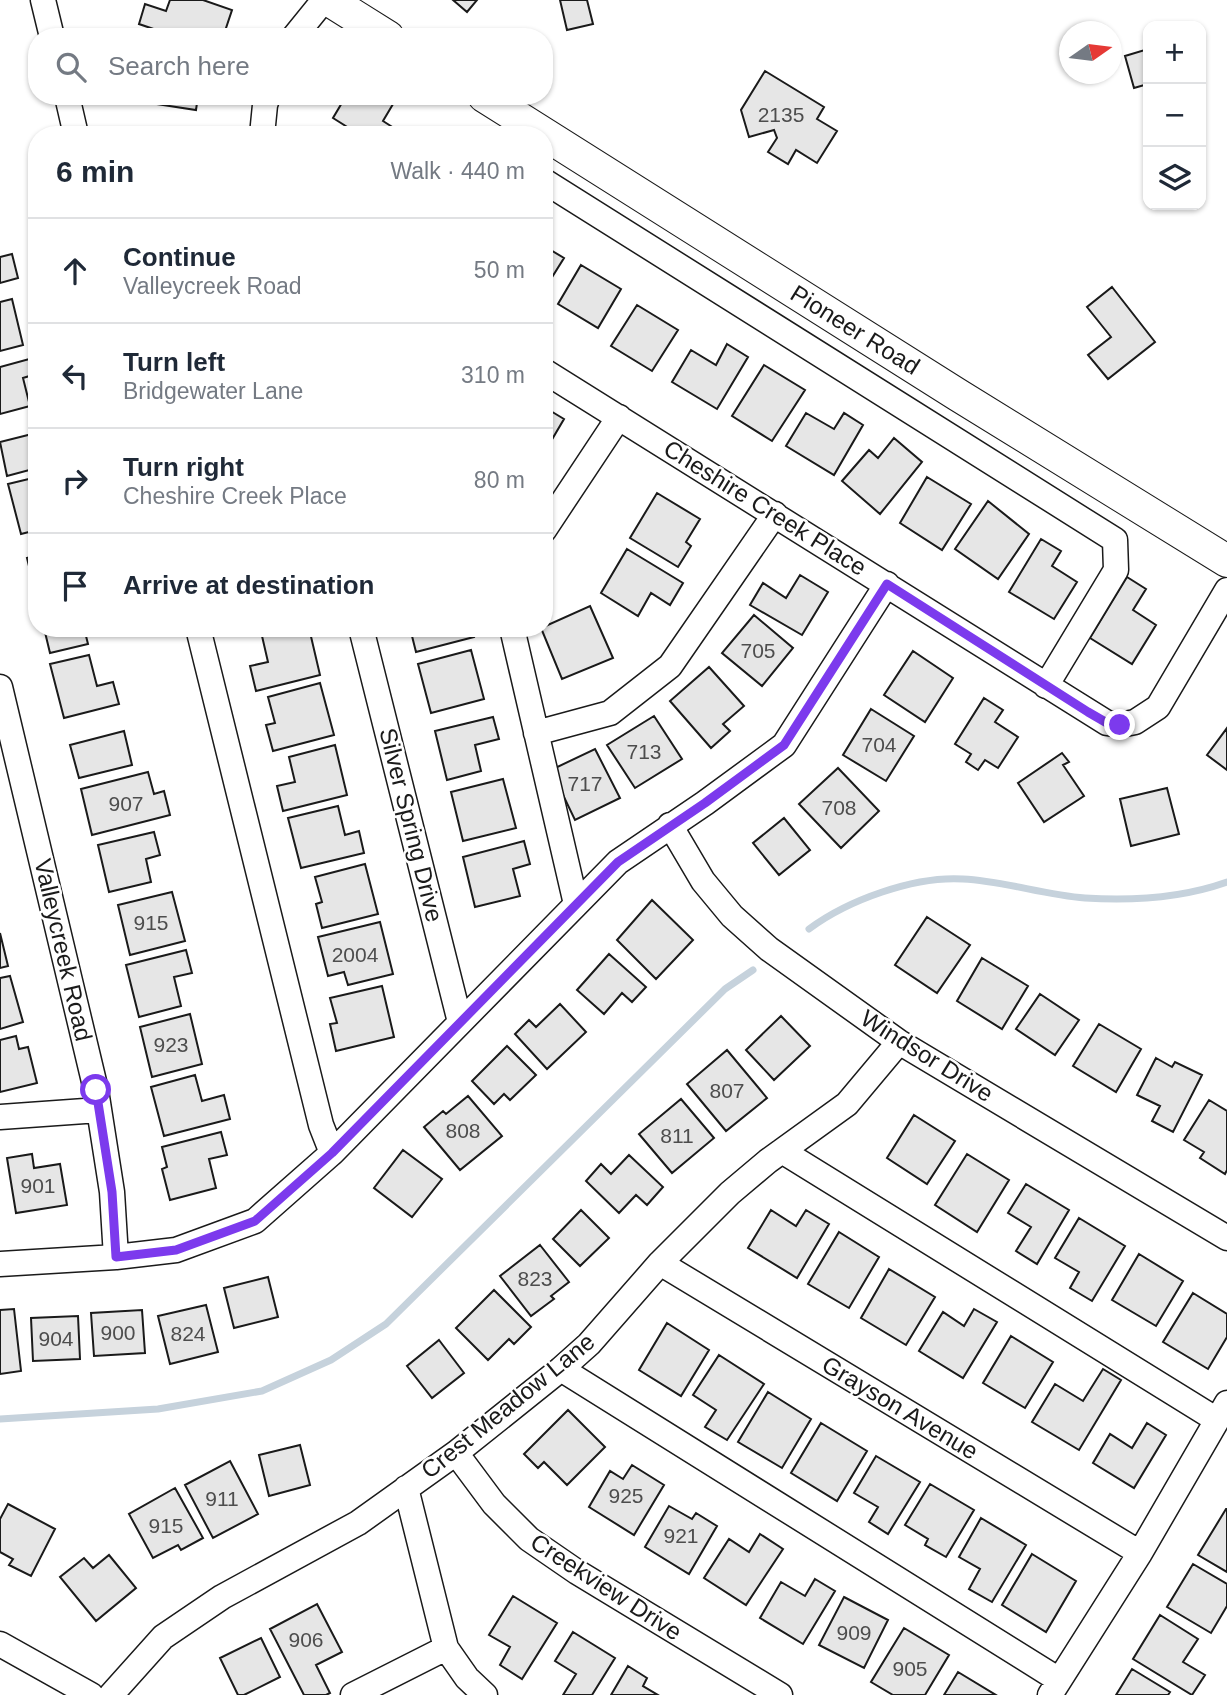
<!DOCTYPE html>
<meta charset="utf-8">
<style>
:root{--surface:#fff;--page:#f6f6f7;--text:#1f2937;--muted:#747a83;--line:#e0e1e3}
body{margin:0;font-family:Arial,sans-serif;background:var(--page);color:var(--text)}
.controls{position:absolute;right:21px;top:21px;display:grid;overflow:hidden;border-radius:14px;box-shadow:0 2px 5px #0004}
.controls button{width:63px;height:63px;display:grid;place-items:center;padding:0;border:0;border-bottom:2px solid var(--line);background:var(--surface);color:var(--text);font:35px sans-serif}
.compass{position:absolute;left:1059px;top:21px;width:63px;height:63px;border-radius:50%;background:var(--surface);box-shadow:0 2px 5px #0004;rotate:76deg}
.stop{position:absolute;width:21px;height:21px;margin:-16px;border:5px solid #7c3aed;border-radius:50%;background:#fff}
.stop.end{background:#7c3aed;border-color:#fff;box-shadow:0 2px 7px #0008}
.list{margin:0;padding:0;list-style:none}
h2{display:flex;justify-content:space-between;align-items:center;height:91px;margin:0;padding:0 28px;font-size:30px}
h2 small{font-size:23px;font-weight:400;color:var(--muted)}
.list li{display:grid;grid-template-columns:46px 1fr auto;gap:21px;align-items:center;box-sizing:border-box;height:105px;padding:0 28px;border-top:2px solid var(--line)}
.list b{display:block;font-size:26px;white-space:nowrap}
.list p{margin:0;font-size:23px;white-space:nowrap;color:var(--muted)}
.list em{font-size:23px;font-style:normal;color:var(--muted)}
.icon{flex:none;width:38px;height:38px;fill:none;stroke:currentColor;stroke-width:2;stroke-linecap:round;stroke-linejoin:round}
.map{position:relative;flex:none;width:1227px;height:1695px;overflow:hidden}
.search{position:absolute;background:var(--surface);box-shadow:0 2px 5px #0004;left:28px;top:28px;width:525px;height:77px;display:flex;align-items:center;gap:18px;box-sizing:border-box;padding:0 24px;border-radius:28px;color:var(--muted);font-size:26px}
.panel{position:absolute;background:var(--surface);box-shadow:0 2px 5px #0004;left:28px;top:126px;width:525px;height:511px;border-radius:28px}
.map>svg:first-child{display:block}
</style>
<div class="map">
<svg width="1227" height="1695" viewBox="0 0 1227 1695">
<rect width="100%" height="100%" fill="#fff"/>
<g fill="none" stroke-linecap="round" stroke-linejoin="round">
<path stroke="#c6d2dc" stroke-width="7" d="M809,929c39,-29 105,-53 154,-50 41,2 81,16 122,19 47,3 97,0 142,-16
M0,1419l158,-10 104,-18 69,-31 55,-36 339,-335 28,-19"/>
</g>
<path fill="#e6e6e6" stroke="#1a1a1a" stroke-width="2" d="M170,0h33l29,10 -9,27h-46l-38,-13 6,-20 21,7z
M453,0h24l-10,12z
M560,0h27l6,24 -26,6z
M1148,49v35l-14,4 -9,-32z
M765,71l59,36 -7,12 20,12 -20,32 -21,-13 -8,14 -20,-12 9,-14 -3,-8 -25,7 -8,-27z
M130,96h68l-2,14 -66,-10z
M346,96h46l4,3 -13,22 14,9 -3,5h-34l-27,-17z
M544,246l20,12 -20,32z
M12,254l6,24 -18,5v-26z
M581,265l40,24 -23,39 -40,-24z
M1112,287l43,55 -47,37 -20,-24 23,-18 -24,-30z
M12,299l11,46 -23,6v-49z
M637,305l41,25 -26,41 -41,-25z
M727,344l21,13 -31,52 -45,-27 19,-32 25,15z
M33,358l3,16 -13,4 7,28 -30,8v-47z
M764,365l41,25 -33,51 -40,-25z
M544,407l20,12 -20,34z
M806,413l28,16 10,-16 19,12 -29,50 -48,-29z
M32,434l2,9 3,-1v26l-30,8 -7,-34z
M894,438l28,24 -42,52 -38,-33 27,-31 9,8z
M37,477v53l-16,4 -13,-50z
M927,477l44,27 -29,46 -42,-27z
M657,493l43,26 -14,23 5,4 -13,21 -48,-29z
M988,501l41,33 -31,45 -43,-30z
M1041,539l20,12 -9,15 25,16 -23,37 -45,-27z
M627,549l56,34 -13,22 -19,-12 -13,23 -37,-23z
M37,555v40h-1l-9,-37z
M800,575l28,17 -26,43 -52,-30 13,-22 23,15z
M1127,577l19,12 -13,21 23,15 -24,39 -42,-26z
M590,606l23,52 -51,21 -21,-51z
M754,615l39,33 -31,38 -40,-33z
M44,628h40l4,16 -38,9z
M294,628h15l11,47 -64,16 -6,-25 18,-4 -6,-26z
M410,628h62l2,9 -58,15z
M471,650l13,49 -53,14 -13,-49z
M913,651l40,27 -28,44 -41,-27z
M89,655l8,31 16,-4 6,22 -55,14 -14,-54z
M709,667l35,39 -21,18 7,7 -19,17 -41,-47z
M320,683l14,52 -61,16 -7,-26 9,-2 -7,-26z
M984,698l19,12 -8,12 23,15 -20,31 -13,-8 -7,10 -12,-8 5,-8 -16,-10z
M871,709l43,27 -28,45 -43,-26z
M654,716l28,43 -47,29 -28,-43z
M493,717l6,22 -24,6 6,26 -34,9 -12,-49z
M1227,728v42l-20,-15z
M124,731l8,34 -53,13 -9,-33z
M335,745l12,50 -64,16 -6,-25 18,-4 -6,-25z
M595,749l25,49 -45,22 -24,-50z
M1062,753l7,9 -6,3 21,31 -40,26 -26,-39z
M838,768l41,43 -38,37 -42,-44z
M148,772l6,22 10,-3 6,24 -78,20 -11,-46z
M503,779l13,49 -53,13 -12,-49z
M1167,788l12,46 -48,12 -11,-47z
M338,806l7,29 14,-4 5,22 -63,15 -13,-50z
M784,818l26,32 -31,25 -26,-32z
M154,832l6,23 -14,4 5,23 -42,10 -11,-47z
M524,841l6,23 -17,5 7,27 -45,11 -12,-50z
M365,864l13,50 -56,14 -6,-24 6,-2 -7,-25z
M172,892l13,49 -55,14 -12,-50z
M652,900l41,40 -37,39 -39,-39z
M927,917l43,28 -33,48 -42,-28z
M380,922l13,52 -45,11 -4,-13 -16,4 -10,-39z
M0,933l8,33 -8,2z
M186,950l6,23 -18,4 7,29 -42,11 -13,-52z
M609,954l37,33 -14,15 -10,-9 -18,21 -27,-24z
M982,958l46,28 -26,43 -45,-28z
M10,976l13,46 -23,7v-51z
M382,986l12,51 -58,14 -6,-27 7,-1 -7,-25z
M1040,994l39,26 -24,35 -39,-26z
M560,1004l26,28 -39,37 -32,-35 14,-14 7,7z
M190,1014l12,50 -50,13 -12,-50z
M781,1016l29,30 -36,34 -28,-30z
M1099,1024l42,25 -25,43 -43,-26z
M16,1036l3,13 9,-2 9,36 -37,9v-52z
M507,1046l29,29 -26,25 -6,-6 -10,10 -22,-23z
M727,1050l40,48 -41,33 -39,-47z
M1156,1058l16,9 3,-5 27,13 -29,57 -21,-11 8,-15 -23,-11z
M195,1075l7,26 22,-6 6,24 -66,17 -13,-49z
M468,1096l34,40 -42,34 -36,-43 19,-16 3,3z
M681,1099l33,39 -42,35 -33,-39z
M1209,1100l18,11v59l-2,4 -25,-16 4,-6 -20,-12z
M914,1115l41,26 -28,43 -40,-26z
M221,1132l6,23 -18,4 7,29 -46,12 -8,-31 5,-2 -5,-20z
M403,1150l39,29 -30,38 -38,-29z
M32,1154l2,14 26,-4 7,41 -51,8 -9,-55z
M967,1154l42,26 -32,52 -42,-27z
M629,1155l34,32 -16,18 -11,-10 -17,18 -33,-32 15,-17 10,10z
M1026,1184l43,26 -32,54 -21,-13 15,-24 -23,-14z
M581,1210l28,28 -29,28 -27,-27z
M771,1210l25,16 10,-16 23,14 -32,54 -49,-30z
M1079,1218l46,28 -33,55 -22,-13 9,-16 -24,-14z
M839,1232l40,25 -30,51 -41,-24z
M540,1245l29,37 -18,14 3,3 -23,17 -31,-40z
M1139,1254l44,27 -27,45 -44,-26z
M889,1269l46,28 -29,48 -45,-27z
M268,1277l10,40 -44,11 -10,-40z
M494,1290l37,37 -17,17 -5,-5 -21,21 -32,-32z
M1193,1293l34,21v23l-19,32 -45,-27z
M206,1305l12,47 -48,12 -12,-48z
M14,1309l7,62 -21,3v-64z
M974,1309l23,13 -34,56 -44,-27 24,-39 21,14z
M142,1310l3,43 -51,3 -3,-43z
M78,1316l2,43 -47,2 -2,-43z
M667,1323l42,27 -28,46 -42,-26z
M1011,1336l42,26 -28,46 -42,-25z
M439,1340l25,33 -32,25 -25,-32z
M719,1355l45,29 -37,56 -22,-13 11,-17 -23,-15z
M1103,1369l18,11 -42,70 -47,-28 23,-38 28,17z
M768,1392l43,27 -29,49 -44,-26z
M568,1410l37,37 -38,38 -23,-23 -6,6 -14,-14z
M821,1423l46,28 -30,50 -46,-28z
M1147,1423l19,12 -32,53 -41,-25 17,-29 22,14z
M300,1445l10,40 -41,11 -10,-41z
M876,1456l44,26 -32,52 -19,-12 9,-15 -24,-14z
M230,1461l28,53 -45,24 -28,-53z
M632,1465l32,20 -30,50 -45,-28 21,-36 13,8z
M930,1484l44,26 -28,47 -21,-12 3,-6 -23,-14z
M175,1488l28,50 -22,12 -3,-5 -25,13 -24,-44z
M8,1504l47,25 -24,47 -22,-11 4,-6 -13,-7v-33z
M669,1506l23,13 4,-6 21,13 -28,48 -44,-27z
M1226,1509h1v63l-29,-17z
M981,1518l45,27 -34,57 -23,-13 11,-20 -21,-12z
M760,1534l23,15 -37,56 -42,-27 25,-39 20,13z
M1032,1554l44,27 -30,51 -44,-27z
M109,1555l27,33 -40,33 -36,-44 24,-19 9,10z
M1193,1564l34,20v22l-16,27 -44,-26z
M815,1579l20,12 -32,53 -43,-26 21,-36 24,14z
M513,1596l44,27 -35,56 -22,-14 10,-18 -21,-12z
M844,1597l44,23 -24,48 -45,-23z
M317,1604l25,48 -26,13 14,28 -4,2h-22l-34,-66z
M1160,1615l38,24 -15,23 22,13 -13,20 -59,-36z
M904,1628l45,27 -24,40h-32l-22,-13z
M573,1632l42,26 -23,37h-29l13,-21 -21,-13z
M261,1638l19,39 -36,18h-6l-18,-37z
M628,1666l19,12 -4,8 15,9h-47z
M1132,1669l38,23 -2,3h-52z
M958,1672l38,23h-52z"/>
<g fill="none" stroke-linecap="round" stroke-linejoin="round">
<g stroke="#1a1a1a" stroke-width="27">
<path id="minor" d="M43,0l9,37
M294,37l30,-37
M67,96l9,39
M262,135l3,-30 3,-9
M544,181l571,359 1,30 -70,116
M544,371l563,352 13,2 15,-3 23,-15 69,-117
M544,530l75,-113
M198,628l123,497 11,28
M361,628l99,394
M512,628l64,276
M0,687l96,403 16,102 4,65
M536,733l74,-20 60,-47 105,-152
M670,825l33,56 29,35 37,33 130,93 328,196
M0,1117l99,-7
M782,1151l435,269
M660,1263l480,290
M0,1264l116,-7 60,-7 79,-29 77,-68 286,-291 87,-59 79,-58 103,-161
M561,1369l498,311
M456,1453l38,51 35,35 48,33 203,123
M406,1488l40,160 21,30 18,17
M0,1644l91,51
M111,1695l52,-58 59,-40 136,-74 98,-70 105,-84 28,-25 71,-81 70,-70 38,-32 79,-57 52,-62
M353,1695l93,-47
M1050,1695l90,-142 87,-150"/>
</g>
<g stroke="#1a1a1a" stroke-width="34">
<path id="major" d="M329,0l59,37
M484,96l474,299 269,166"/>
</g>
<use href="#minor" stroke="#fff" stroke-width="24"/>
<use href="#major" stroke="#fff" stroke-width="32"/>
</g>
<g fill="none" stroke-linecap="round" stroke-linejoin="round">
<path stroke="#7c3aed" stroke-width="9" d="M96,1090l16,102 4,65 60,-7 79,-29 77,-68 286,-291 87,-59 79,-58 103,-161 201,128 19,11 13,2"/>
</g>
<g text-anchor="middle" stroke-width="5" stroke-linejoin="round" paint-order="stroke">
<g font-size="21" fill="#4d4d4d">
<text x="781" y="122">2135</text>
<text x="758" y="658">705</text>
<text x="879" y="752">704</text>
<text x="644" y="759">713</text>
<text x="585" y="791">717</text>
<text x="126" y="811">907</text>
<text x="839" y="815">708</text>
<text x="151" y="930">915</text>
<text x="355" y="962">2004</text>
<text x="171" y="1052">923</text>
<text x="727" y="1098">807</text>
<text x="463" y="1138">808</text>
<text x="677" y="1143">811</text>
<text x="38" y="1193">901</text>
<text x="535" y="1286">823</text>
<text x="118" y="1340">900</text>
<text x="188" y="1341">824</text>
<text x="56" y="1346">904</text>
<text x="626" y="1503">925</text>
<text x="222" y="1506">911</text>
<text x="166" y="1533">915</text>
<text x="681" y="1543">921</text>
<text x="854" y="1640">909</text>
<text x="306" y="1647">906</text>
<text x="910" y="1676">905</text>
</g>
<g font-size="24" fill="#1a1a1a" stroke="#fff">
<text transform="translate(855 330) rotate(32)" y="8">Pioneer Road</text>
<text transform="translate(765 508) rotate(32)" y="8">Cheshire Creek Place</text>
<text transform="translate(411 825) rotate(76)" y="8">Silver Spring Drive</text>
<text transform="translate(63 950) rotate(77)" y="8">Valleycreek Road</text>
<text transform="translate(927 1056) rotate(32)" y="8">Windsor Drive</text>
<text transform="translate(508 1406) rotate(-39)" y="8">Crest Meadow Lane</text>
<text transform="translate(900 1408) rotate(31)" y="8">Grayson Avenue</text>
<text transform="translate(606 1587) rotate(33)" y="8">Creekview Drive</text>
</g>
</g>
</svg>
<div class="controls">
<button>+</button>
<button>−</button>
<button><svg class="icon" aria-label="layers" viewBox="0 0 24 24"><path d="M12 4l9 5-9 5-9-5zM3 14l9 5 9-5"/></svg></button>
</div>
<svg class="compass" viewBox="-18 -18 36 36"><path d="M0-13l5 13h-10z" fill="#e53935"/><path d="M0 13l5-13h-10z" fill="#747a83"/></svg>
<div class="stop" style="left:96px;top:1090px"></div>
<div class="stop end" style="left:1120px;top:725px"></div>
<div class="search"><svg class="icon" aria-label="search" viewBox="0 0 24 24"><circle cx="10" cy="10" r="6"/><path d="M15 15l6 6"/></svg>Search here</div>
<section class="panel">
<h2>6 min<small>Walk · 440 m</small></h2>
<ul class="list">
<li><svg class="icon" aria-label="ahead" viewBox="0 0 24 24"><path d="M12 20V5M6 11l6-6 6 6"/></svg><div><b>Continue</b><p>Valleycreek Road</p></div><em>50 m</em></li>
<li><svg class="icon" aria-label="left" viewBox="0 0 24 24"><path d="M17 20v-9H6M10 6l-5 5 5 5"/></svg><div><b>Turn left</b><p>Bridgewater Lane</p></div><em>310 m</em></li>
<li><svg class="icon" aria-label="right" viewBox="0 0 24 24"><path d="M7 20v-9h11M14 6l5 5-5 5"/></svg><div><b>Turn right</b><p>Cheshire Creek Place</p></div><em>80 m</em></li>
<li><svg class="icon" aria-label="arrive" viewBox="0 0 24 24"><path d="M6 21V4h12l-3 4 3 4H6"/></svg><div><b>Arrive at destination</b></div></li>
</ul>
</section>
</div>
